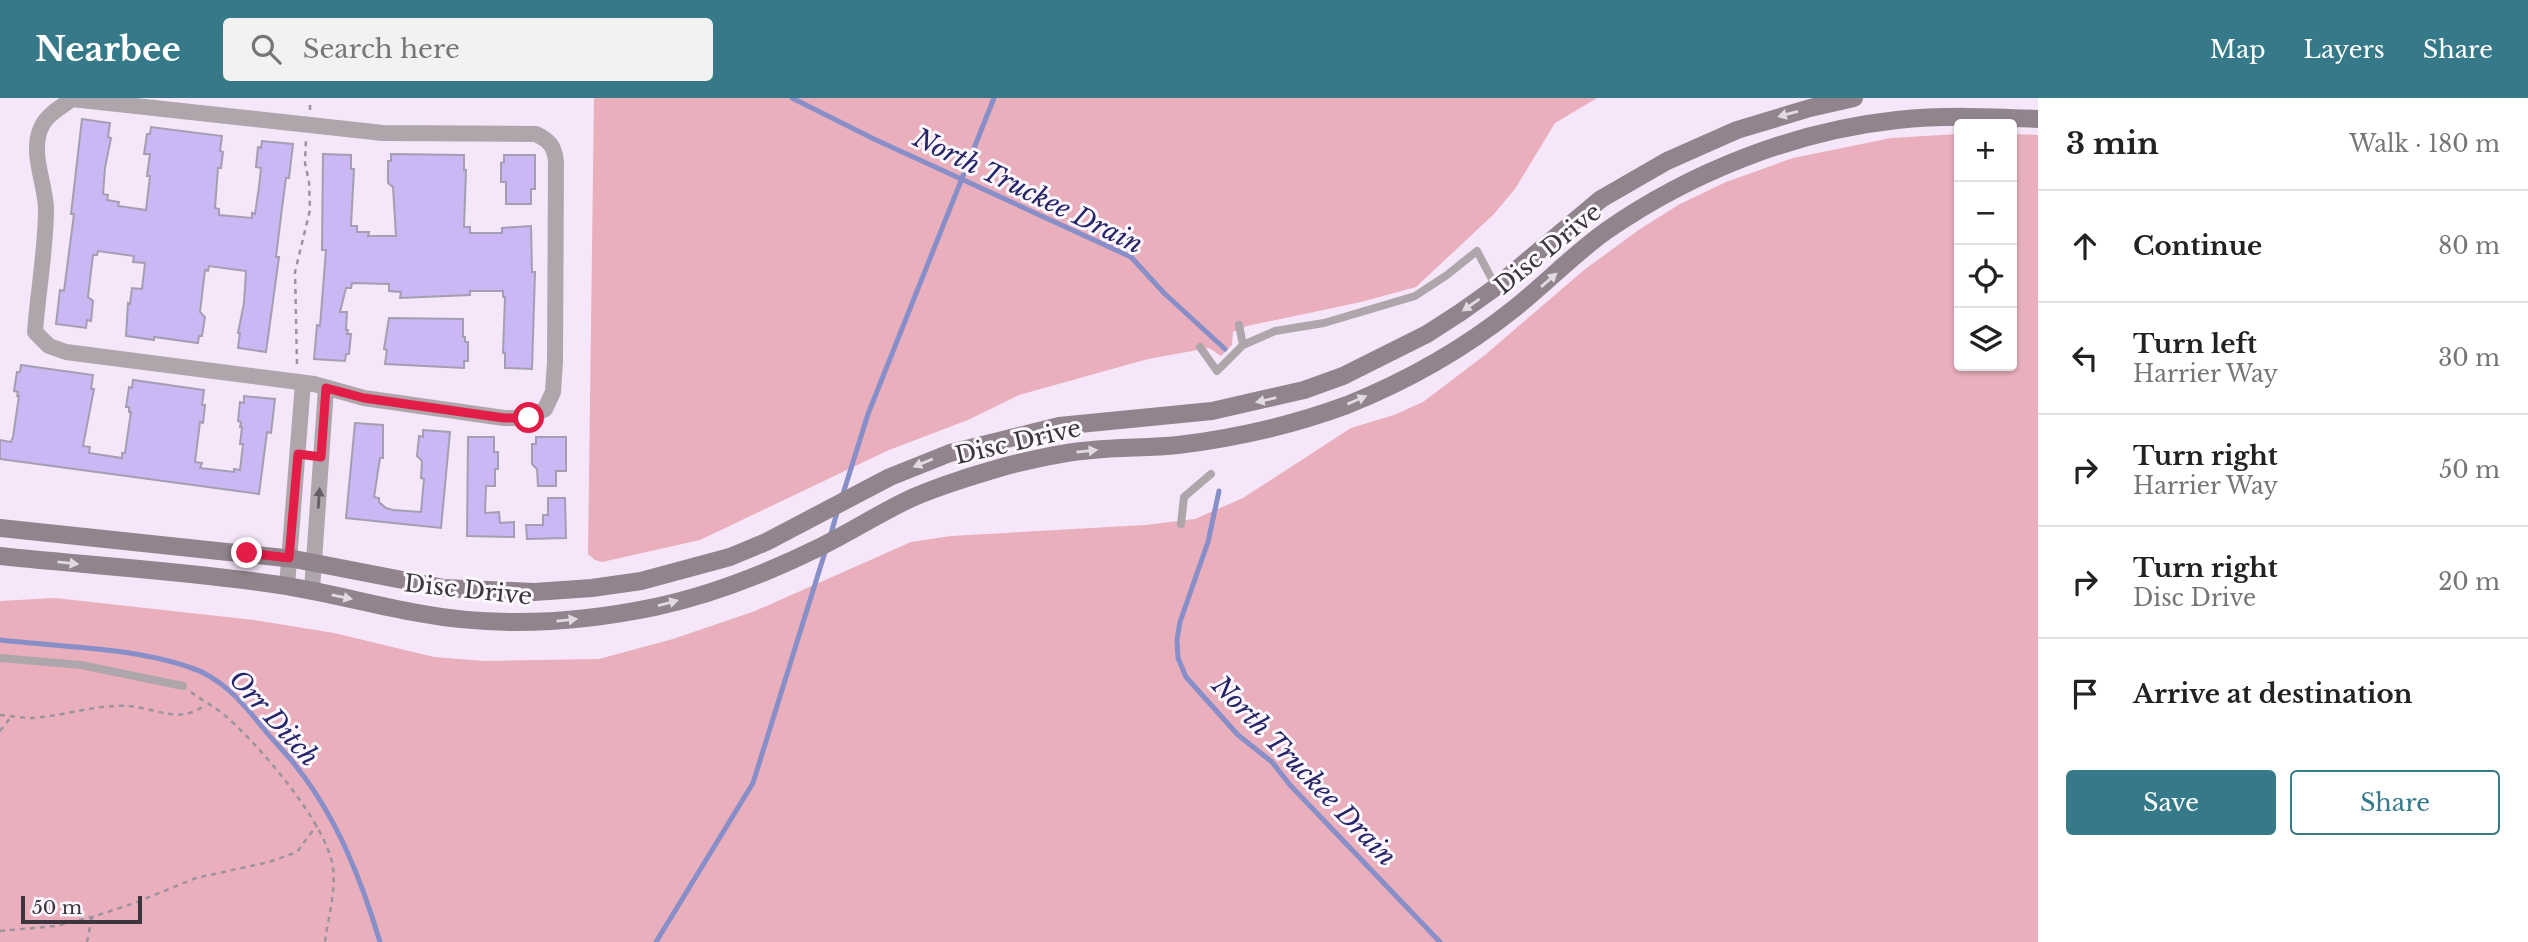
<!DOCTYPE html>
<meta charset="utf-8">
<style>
:root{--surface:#fff;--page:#f2f2f2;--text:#222;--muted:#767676;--line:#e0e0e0;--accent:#367a89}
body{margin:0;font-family:"Libre Baskerville",serif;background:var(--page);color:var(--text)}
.controls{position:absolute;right:21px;top:21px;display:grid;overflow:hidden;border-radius:7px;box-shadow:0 2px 5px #0004}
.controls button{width:63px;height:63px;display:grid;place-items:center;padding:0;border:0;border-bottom:2px solid var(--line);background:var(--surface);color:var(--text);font:35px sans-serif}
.scale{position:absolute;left:21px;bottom:18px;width:121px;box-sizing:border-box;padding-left:7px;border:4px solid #3b363d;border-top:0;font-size:19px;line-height:24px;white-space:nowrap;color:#3b363d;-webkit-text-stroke:5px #fdf7ff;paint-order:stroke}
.stop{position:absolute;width:21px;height:21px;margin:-16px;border:5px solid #e11d48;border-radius:50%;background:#fff}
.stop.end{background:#e11d48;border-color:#fff;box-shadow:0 2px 7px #0008}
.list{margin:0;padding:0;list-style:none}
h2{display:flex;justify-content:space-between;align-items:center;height:91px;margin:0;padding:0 28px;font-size:30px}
h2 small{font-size:23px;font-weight:400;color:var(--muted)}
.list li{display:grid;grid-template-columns:46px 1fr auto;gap:21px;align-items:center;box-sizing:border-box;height:112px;padding:0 28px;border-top:2px solid var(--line)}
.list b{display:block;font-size:26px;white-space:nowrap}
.list p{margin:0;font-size:23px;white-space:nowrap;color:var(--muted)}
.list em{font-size:23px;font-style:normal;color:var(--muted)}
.actions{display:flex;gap:14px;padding:21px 28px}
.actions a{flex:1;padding:16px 0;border:2px solid var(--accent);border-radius:7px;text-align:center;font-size:24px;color:var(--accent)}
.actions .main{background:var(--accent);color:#fff}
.icon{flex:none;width:38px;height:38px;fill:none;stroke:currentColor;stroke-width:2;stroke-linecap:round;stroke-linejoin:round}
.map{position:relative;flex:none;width:2038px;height:844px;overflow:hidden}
header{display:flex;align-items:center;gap:42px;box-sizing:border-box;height:98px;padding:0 35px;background:var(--accent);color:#fff}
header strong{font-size:33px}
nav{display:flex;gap:38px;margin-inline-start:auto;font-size:24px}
.search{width:490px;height:63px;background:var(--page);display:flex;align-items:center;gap:18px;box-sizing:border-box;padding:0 24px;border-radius:7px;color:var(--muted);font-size:26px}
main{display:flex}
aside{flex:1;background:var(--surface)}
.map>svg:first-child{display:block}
</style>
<header>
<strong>Nearbee</strong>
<div class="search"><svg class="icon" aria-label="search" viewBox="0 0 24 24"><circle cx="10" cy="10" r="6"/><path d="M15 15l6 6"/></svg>Search here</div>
<nav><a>Map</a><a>Layers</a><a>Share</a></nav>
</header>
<main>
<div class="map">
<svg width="2038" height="844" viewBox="0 0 2038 844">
<rect width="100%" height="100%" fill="#f6e6f9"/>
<path fill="#e9afbc" d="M594,0h1003l-42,25 -40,66 -21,25 -78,73 -55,15 -114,24 -14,6 -1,13 -11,11 -12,-8 -61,11 -129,36 -51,25 -79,30 -189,90 -98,22 -7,-2 -7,-6z
M1959,36v232h53v-232l26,1v807h-2038v-341l55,-3 199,22 80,13 100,24 50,4 115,-2 74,-20 82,-28 156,-69 40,-6 194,-11 50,-6 48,-21 108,-70 43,-13 29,-13 62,-47 99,-85 56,-41 40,-25 46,-22 67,-24 98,-20z"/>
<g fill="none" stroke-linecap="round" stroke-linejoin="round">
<path stroke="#878ec8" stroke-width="5" d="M792,0l82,41 257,118 33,36 61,56
M1219,393l-11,51 -28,80 -3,18 1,18 8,19 52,58 34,27 18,23 150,157
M842,399l26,-83 126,-316
M830,439l8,-28
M0,542c61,7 130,7 189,27 35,11 56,39 79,67 10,12 22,23 31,36 39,50 63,112 81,172
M656,844l97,-159 73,-234"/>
</g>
<path fill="#cbb7f3" stroke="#a49eb2" stroke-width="2" d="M82,21l28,4 -2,14 3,1 -6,30 -2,26 5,1 -1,5 12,2 -1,4 28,4 4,-34h-3l3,-22h-6l3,-20h3l1,-7 71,9 -2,15 3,1 -2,16h-3l-3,40 4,1v6l33,3v-5l3,1 4,-27 2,-19 -5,-1 2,-20 3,1 1,-7 31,3 -4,34h-3l-4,30 -6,49h3l-13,95 -28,-4 2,-15h-2l6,-30 2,-32 -37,-5 -1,5 -3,-1 -5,42 5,5 -3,19h-3l-1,7 -44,-6v3l-28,-4 2,-33 2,1 2,-16 10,1 3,-26 -12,-1 1,-6 -36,-5 -1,4h-4l-5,42 5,4 -2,20 -4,-1 -1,8 -30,-4 4,-34 4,1 4,-31 6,-46h-3z
M323,56l28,1v14h3l-3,57h6v6h12l-1,4h28l-3,-49 -5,-4v-22h3v-7l73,1v15h2l-2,57h6v6h32v-5l29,-2 1,46h3l-3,97 -27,-1v-15h-2l2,-56h-2v-6h-33v4l-70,3 1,-6 -12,-1v-7l-37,-1 -1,5h-5l-6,24h7l-1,18h2l-1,4h4l-2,20h-3l-1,7 -31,-2 3,-34 3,1 6,-76h-4z
M504,57h31v34h-4v15h-25v-22h-5v-19l3,-1z
M389,220l74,1v18h2v5h3v19h-4v7l-79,-4 2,-14 -3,-1z
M21,267l72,10 -2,14h3l-11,57 7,1 -1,6 33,5v-5h3l6,-41h-2v-5h-3l3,-20 3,1 1,-8 71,10 -2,15h3l-2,18 -3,-1 -5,40 7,1 -2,5 34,4v-3l6,1 3,-26h-3l2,-17h-2l1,-5 -3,-1 2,-19 4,1v-7l31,3 -4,34 -4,-1 -8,62 -259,-35v-19l11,2 2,-5 6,-41h-2l1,-4 -4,-1 3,-19h3z
M355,325l28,2v33h-3l-6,39 5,1v4l7,6 7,2 28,2 3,-33 -3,-1 1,-17 -5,-5 2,-20 4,1v-7l27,2 -9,96 -95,-10z
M468,339h26v15h4v17h-3v17h-9l-1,27 14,-1 1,11 14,-1v15l-47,-1z
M536,339h30v34h-10v15h-18l-1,-17 -5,-5v-20h4z
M548,400h17l1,40 -39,1 -1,-14h17v-10h5z"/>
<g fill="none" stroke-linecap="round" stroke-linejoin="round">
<path stroke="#9d929f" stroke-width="2.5" stroke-dasharray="5 5" stroke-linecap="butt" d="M310,12v-8
M297,266l-2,-92 15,-62 -1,-28 -4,-19 1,-24
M191,594c10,8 21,13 31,21 35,29 105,110 111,155 3,24 -5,50 -8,74
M0,617c11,1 22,3 32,3 33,-2 64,-14 96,-12 29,2 51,19 77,-1
M0,633l11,-14
M0,833l56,-5 36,-9 40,-13 64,-26 73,-16 28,-10 20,-27
M87,844l5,-25"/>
<path stroke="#afa6ab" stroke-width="8" d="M1239,227l4,20
M1200,249l17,24 26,-26 32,-14 49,-8 91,-27 32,-21 30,-24 19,36
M1181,426l3,-27 27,-23
M0,560l81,7 102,21"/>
<path stroke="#afa6ab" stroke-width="16" d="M72,1l311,34 153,1c14,7 18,12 20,27l-1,201 -2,30 -8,17 -16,9h-25l-140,-20 -50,-14 -248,-32 -17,-6 -14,-14c3,-41 11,-83 11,-124 -1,-24 -14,-52 -7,-75 5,-17 19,-24 33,-34z
M287,488l16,-203
M312,492l14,-202"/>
<path stroke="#92848c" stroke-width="18" d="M0,430l294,31 150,29 90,4 58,-4 49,-7 89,-24 36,-15 124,-65 60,-24 109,-27 153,-15 92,-21 39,-14 84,-42 34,-22 35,-25 105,-88 66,-38 70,-31 73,-22 44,-10
M0,458c93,10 188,15 280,29 47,7 92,20 138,28 79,15 160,10 237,-6 56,-12 112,-34 163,-59 33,-16 63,-36 96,-51 30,-13 61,-22 92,-31 28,-7 57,-14 86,-16 28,-3 57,-2 86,-5 57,-7 115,-20 169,-40 60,-24 118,-57 168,-97 31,-25 59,-54 91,-77 85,-59 188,-100 291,-111 47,-5 94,-3 141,-1"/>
</g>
<defs><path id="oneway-solid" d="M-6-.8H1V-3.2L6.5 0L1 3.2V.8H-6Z" transform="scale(1.75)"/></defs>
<g fill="#e2dae2">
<use href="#oneway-solid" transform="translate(1788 16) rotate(165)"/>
<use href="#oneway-solid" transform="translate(1549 182) rotate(-41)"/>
<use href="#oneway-solid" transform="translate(1471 207) rotate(145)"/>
<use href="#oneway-solid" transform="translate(1266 302) rotate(167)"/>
<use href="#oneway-solid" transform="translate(1357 302) rotate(-23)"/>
<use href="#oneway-solid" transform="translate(1087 353) rotate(-6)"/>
<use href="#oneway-solid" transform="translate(923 365) rotate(158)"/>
<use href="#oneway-solid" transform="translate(68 465) rotate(6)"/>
<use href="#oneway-solid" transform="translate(342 499) rotate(12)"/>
<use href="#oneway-solid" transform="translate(668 505) rotate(-15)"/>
<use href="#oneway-solid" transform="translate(567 522) rotate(-6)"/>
</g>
<use fill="#645d64" href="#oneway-solid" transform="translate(319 400) rotate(-86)"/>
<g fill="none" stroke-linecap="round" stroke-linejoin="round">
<path stroke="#e11d48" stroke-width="9" d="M247,455l42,5 9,-104 23,3 5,-69 38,10 140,20h25"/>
</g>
<g text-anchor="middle" stroke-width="6" stroke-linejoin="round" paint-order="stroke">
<g font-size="24" fill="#3b363d" stroke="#fdf7ff">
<text transform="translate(1548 151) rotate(-39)" y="8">Disc Drive</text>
<text transform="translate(1018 344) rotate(-13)" y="8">Disc Drive</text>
<text transform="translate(468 492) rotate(6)" y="8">Disc Drive</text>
</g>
<g font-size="26" font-style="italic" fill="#27266a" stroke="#fdf7ff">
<text transform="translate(1028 93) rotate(26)" y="9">North Truckee Drain</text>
<text transform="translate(274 620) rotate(48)" y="9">Orr Ditch</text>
<text transform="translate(1304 673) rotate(46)" y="9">North Truckee Drain</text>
</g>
</g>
</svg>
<div class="controls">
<button>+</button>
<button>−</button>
<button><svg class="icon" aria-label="locate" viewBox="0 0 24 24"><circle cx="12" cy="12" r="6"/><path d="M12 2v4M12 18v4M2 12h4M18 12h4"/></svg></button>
<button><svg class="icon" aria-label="layers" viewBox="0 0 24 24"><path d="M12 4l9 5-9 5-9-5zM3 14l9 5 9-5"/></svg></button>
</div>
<div class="scale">50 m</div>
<div class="stop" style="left:529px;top:320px"></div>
<div class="stop end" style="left:247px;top:455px"></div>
</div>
<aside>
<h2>3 min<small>Walk · 180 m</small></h2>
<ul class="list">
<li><svg class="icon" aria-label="ahead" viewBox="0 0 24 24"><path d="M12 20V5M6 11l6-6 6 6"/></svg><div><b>Continue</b></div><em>80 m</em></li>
<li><svg class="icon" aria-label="left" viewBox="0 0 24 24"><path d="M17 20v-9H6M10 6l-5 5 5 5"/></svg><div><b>Turn left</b><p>Harrier Way</p></div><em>30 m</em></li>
<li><svg class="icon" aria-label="right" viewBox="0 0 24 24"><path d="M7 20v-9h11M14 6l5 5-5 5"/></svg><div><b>Turn right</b><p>Harrier Way</p></div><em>50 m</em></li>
<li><svg class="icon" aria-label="right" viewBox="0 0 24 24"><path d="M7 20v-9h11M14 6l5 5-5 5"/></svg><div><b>Turn right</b><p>Disc Drive</p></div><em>20 m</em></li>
<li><svg class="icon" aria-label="arrive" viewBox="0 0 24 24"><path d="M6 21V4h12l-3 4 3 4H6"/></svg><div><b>Arrive at destination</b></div></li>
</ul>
<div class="actions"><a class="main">Save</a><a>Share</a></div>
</aside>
</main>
